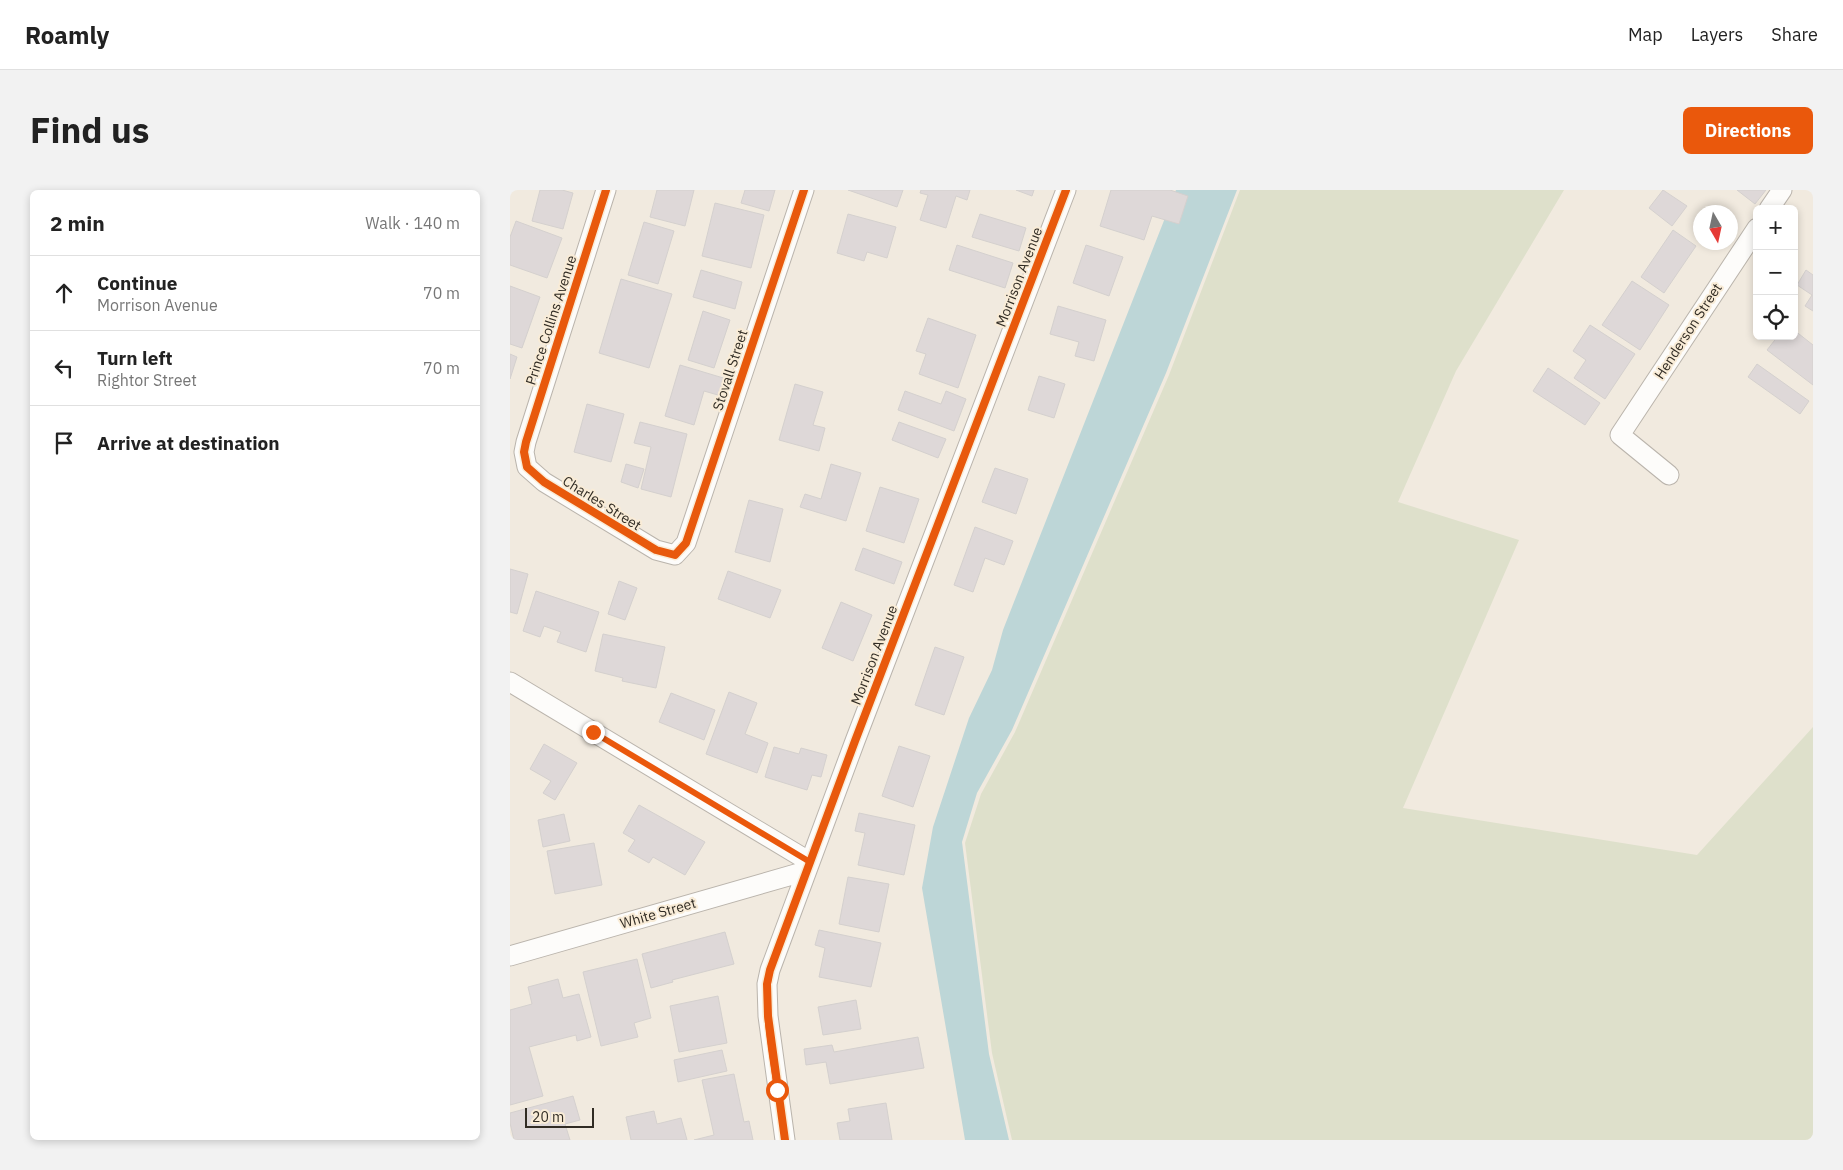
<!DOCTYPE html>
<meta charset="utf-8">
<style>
:root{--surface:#fff;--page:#f2f2f2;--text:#222;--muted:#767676;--line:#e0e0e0;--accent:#ea580c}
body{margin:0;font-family:"IBM Plex Sans",sans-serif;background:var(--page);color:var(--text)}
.controls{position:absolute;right:15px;top:15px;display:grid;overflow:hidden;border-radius:8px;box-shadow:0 2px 8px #0003}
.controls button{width:45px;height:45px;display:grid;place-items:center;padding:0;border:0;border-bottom:1px solid var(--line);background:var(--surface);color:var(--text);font:25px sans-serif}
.compass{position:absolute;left:1183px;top:15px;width:45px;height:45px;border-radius:50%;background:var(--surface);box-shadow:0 2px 8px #0003;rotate:171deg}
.scale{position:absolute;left:15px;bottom:12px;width:69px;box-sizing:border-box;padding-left:5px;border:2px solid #312c24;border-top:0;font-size:14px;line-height:18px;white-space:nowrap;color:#312c24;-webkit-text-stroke:4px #f9ecd7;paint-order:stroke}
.stop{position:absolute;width:15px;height:15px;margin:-11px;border:4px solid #ea580c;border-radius:50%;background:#fff}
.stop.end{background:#ea580c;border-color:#fff;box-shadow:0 1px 5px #0008}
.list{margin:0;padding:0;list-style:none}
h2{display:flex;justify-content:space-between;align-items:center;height:65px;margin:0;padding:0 20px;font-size:21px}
h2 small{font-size:16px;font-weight:400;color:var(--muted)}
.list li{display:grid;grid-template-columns:32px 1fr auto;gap:15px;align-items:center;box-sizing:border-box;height:75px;padding:0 20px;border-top:1px solid var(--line)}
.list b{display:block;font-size:19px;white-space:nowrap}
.list p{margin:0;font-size:16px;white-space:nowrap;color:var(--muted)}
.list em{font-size:16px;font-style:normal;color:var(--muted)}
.icon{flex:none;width:28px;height:28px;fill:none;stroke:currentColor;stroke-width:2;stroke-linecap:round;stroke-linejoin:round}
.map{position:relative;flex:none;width:1303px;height:950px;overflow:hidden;border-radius:8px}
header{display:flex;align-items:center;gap:30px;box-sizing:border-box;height:70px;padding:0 25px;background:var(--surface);border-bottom:1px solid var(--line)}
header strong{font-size:24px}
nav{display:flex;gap:28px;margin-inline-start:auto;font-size:18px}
.intro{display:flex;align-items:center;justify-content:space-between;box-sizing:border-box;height:120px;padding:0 30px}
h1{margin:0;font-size:35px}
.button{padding:12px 22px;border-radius:8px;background:var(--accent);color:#fff;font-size:18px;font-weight:700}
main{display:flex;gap:30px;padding:0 30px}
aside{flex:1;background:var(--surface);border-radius:8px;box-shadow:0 2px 8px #0003}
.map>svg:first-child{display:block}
</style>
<header>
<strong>Roamly</strong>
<nav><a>Map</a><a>Layers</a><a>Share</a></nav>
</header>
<div class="intro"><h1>Find us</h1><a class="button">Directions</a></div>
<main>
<aside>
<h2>2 min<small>Walk · 140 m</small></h2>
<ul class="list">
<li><svg class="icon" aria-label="ahead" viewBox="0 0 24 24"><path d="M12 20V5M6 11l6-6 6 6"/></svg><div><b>Continue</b><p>Morrison Avenue</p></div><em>70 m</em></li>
<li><svg class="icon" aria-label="left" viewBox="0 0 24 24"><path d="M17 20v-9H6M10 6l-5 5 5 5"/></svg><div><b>Turn left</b><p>Rightor Street</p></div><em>70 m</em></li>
<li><svg class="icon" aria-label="arrive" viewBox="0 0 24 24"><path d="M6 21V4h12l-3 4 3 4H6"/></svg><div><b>Arrive at destination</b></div></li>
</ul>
</aside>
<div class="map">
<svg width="1303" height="950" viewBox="0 0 1303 950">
<rect width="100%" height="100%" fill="#f1eadf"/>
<path fill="#dee0cb" d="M730,0h324l-108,181 -58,131 121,38 -116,268 294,47 116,-128v413h-801l-20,-87 -27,-210 16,-49 34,-62 154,-357z"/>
<path fill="#bdd6d7" d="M666,0h61l-71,183 -154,357 -35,63 -15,49 27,212 20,86h-44l-43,-252 11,-61 36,-109 23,-48 11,-40z"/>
<path fill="#ded8d8" stroke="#d4d0ce" d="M30,0h22l11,3 -10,36 -31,-8z
M147,0h37l-9,36 -35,-9z
M235,0h30l-6,21 -28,-8z
M338,0h55l-6,17z
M411,0h49l-3,10 -11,-4 -10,32 -26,-8 8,-25 -8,-2z
M506,0h18l-2,6z
M601,0h59l18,6 -9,28 -27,-8 -8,24 -44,-14z
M1153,0l24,16 -15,20 -23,-18z
M1227,0h29l-11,14z
M205,13l49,12 -13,53 -49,-12z
M338,24l48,13 -9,31 -20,-6 -3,9 -27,-8z
M470,24l46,14 -7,23 -47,-14z
M6,31l46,17 -15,40 -37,-13v-28z
M134,32l30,9 -16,53 -30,-9z
M1163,40l23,16 -32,47 -23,-16z
M447,55l56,18 -8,25 -56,-18z
M576,55l37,12 -14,39 -36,-13z
M191,80l41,12 -7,27 -42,-12z
M1296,80l7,5v36l-8,-5 7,-11 -15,-10z
M111,89l51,15 -23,74 -50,-15z
M1122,91l37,24 -29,45 -38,-25z
M0,96l30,11 -18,51 -12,-4z
M548,116l48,14 -12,41 -19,-5 4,-14 -29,-8z
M193,121l27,9 -16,48 -26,-8z
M418,128l48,17 -18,53 -39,-14 7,-20 -10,-3z
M1080,135l45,29 -30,45 -31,-21 12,-18 -13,-9z
M1284,140l19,15v40l-46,-35 11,-14h16z
M0,164l7,3 -7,22z
M1247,174l52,37 -9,13 -52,-37z
M170,175l50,15 -5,17 -21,-6 -10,34 -29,-9z
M1038,178l52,35 -15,22 -52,-34z
M529,186l26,8 -11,34 -26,-8z
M285,194l28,8 -10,33 12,3 -6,23 -40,-11z
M395,201l36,13 5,-13 20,8 -12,32 -56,-21z
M77,214l37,10 -13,48 -37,-10z
M130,232l47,12 -16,63 -30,-8 10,-42 -17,-4z
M389,232l47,17 -8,19 -46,-18z
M116,274l18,5 -6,19 -17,-6z
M321,274l30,9 -15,48 -46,-14 5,-13 16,5z
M485,278l33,11 -12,35 -34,-12z
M370,297l39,12 -15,44 -38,-12z
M239,310l34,9 -13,53 -35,-10z
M465,337l38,14 -9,24 -19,-7 -12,34 -19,-7z
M353,358l39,14 -8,22 -39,-14z
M0,379l18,5 -11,40 -7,-2z
M218,381l53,19 -11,28 -52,-19z
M109,391l18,7 -12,32 -17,-6z
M26,401l63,21 -13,40 -29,-10 4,-10 -17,-6 -4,11 -17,-6z
M331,412l31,13 -19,46 -31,-13z
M93,444l62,13 -9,41 -34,-7 1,-3 -28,-7z
M425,457l29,10 -20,58 -29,-10z
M219,502l28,11 -12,31 23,9 -11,30 -51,-19z
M161,503l44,17 -11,30 -45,-18z
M34,554l33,19 -22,37 -12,-7 8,-12 -21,-12z
M389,556l31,10 -17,51 -31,-11z
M264,557l25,7 2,-6 26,7 -6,22 -9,-2 -5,15 -42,-13z
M129,615l66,37 -20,33 -32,-18 -4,6 -21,-12 7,-11 -12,-7z
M349,623l56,12 -11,50 -46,-10 7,-32 -10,-2z
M54,624l6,27 -27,6 -5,-27z
M84,653l8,42 -47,9 -8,-43z
M338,687l41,7 -10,48 -40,-8z
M309,740l62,13 -10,44 -52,-10 6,-29 -10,-3z
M215,742l9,32 -62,16 1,2 -22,6 -9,-34z
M127,769l14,59 -17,5 4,14 -37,9 -18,-74z
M48,789l5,19 16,-4 12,43 -14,4 -1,-6 -47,12 14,49 -33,9v-95l22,-6 -4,-17z
M208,806l9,47 -48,9 -9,-46z
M346,810l5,29 -38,6 -5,-28z
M408,847l6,31 -94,16 -4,-22 -20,3 -2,-16 28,-4 2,7z
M212,860l5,21 -49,11 -4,-22z
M224,884l10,48 5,-1 4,19h-59l20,-5 -12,-55z
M63,906l7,24 -15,4 5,16h-56l-4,-17v-10z
M376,913l6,37h-52l-3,-17 13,-2 -2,-12z
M144,921l3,13 24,-6 6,22h-56l-5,-23z"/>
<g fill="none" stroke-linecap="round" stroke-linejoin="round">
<g stroke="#bab4ac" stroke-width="21">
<path id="street" d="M96,0l-80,252 -2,10 3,15 17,15 112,68 19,5 11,-12 118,-353
M1259,19l13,-19
M1159,285l-49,-40 137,-207
M0,492l300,180
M0,766l296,-85
M275,950l-17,-124 -1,-32 3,-14 85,-229 211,-551"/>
</g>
<use href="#street" stroke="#fdfcfa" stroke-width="19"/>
<g stroke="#f9ecd7" stroke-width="11">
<path id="cycleway" d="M96,0l-80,252 -2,10 3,15 17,15 112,68 19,5 11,-12 118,-353
M275,950l-17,-124 -1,-32 3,-14 85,-229 211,-551"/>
</g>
<use href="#cycleway" stroke="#e8590c" stroke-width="8"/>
</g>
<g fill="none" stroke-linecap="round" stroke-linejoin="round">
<path stroke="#ea580c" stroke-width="6" d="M83,542l217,130 -40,108c-8,39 2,81 7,120"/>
</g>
<g text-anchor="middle" stroke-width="4" stroke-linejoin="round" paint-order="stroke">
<g font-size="14" fill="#312c24" stroke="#f9ecd7">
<text transform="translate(509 87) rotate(-69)" y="5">Morrison Avenue</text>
<text transform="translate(41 130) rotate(-72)" y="5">Prince Collins Avenue</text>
<text transform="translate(1178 141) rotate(-57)" y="5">Henderson Street</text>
<text transform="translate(220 180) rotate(-72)" y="5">Stovall Street</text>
<text transform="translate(92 313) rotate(32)" y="5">Charles Street</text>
<text transform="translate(364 465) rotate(-69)" y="5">Morrison Avenue</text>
<text transform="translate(148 723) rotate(-16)" y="5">White Street</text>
</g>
</g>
</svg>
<div class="controls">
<button>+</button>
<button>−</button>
<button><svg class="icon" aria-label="locate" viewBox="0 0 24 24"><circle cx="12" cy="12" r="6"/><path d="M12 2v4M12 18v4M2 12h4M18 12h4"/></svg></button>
</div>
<svg class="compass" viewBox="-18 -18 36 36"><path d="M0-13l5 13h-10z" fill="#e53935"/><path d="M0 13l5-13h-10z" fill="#767676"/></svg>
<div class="scale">20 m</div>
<div class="stop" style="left:267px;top:900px"></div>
<div class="stop end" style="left:83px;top:542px"></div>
</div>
</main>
